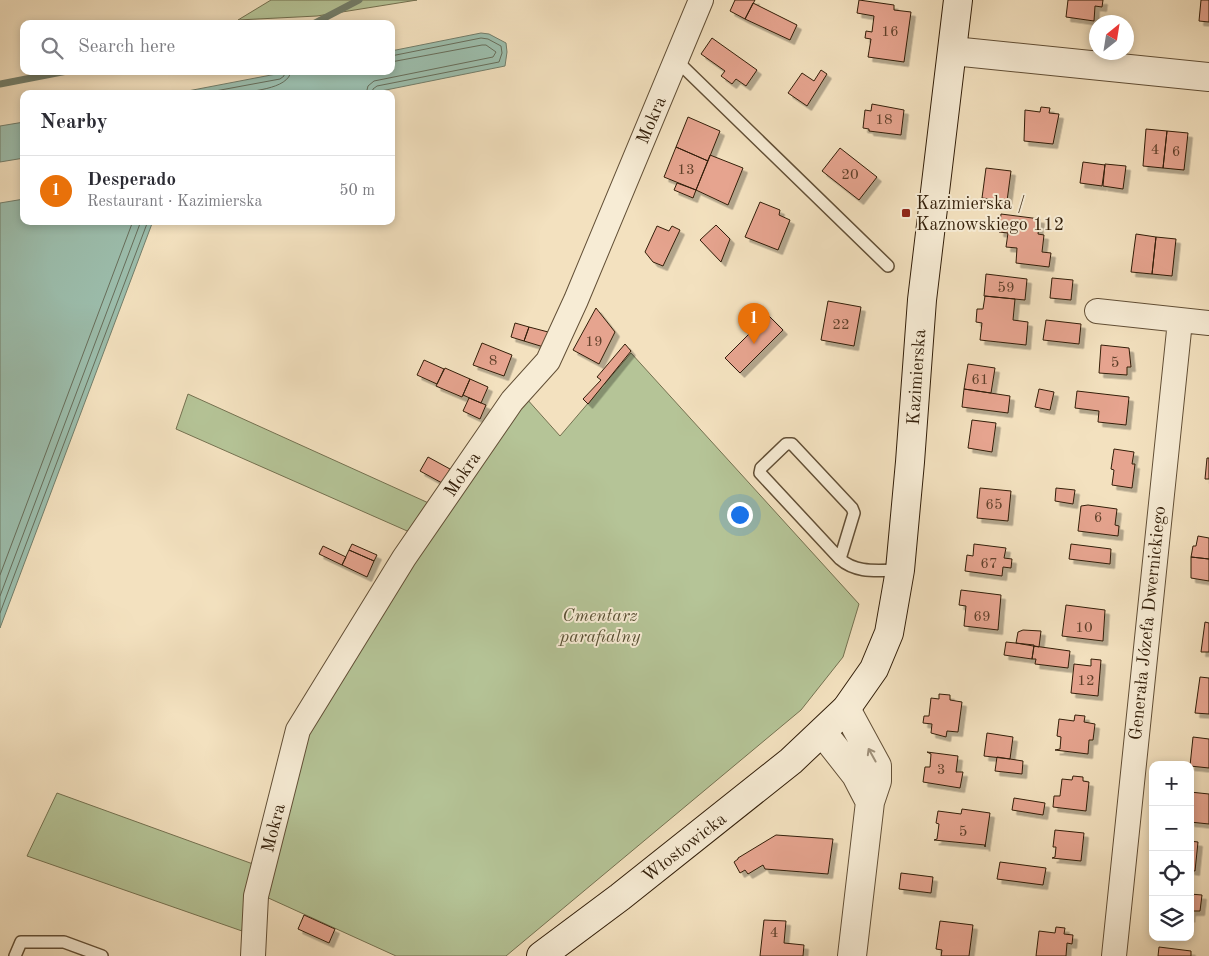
<!DOCTYPE html>
<meta charset="utf-8">
<style>
:root{--surface:#fff;--page:#f7f7f7;--text:#2b2b33;--muted:#7c7c81;--line:#e1e1e2;--accent:#1a73e8}
body{margin:0;font-family:"Old Standard TT",serif;background:var(--page);color:var(--text)}
.controls{position:absolute;right:15px;bottom:15px;display:grid;overflow:hidden;border-radius:10px;box-shadow:0 2px 8px #0003}
.controls button{width:45px;height:45px;display:grid;place-items:center;padding:0;border:0;border-bottom:1px solid var(--line);background:var(--surface);color:var(--text);font:25px sans-serif}
.compass{position:absolute;left:1089px;top:15px;width:45px;height:45px;border-radius:50%;background:var(--surface);box-shadow:0 2px 8px #0003;rotate:30deg}
.you{position:absolute;left:739px;top:514px;width:18px;height:18px;margin:-12px;border:4px solid #fff;border-radius:50%;background:#1a73e8;box-shadow:0 0 0 8px #1a73e833}
.badge{display:grid;place-items:center;width:32px;height:32px;border-radius:50%;background:var(--accent);color:#fff;font-size:16px;font-weight:700}
.pin{position:absolute;translate:-50% -41px;filter:drop-shadow(0 1px 2px #0008)}
.pin::after{content:'';position:absolute;top:26px;width:18px;height:15px;background:inherit;clip-path:polygon(0 0,100% 0,50% 100%)}
.list{margin:0;padding:0;list-style:none}
h2{display:flex;justify-content:space-between;align-items:center;height:65px;margin:0;padding:0 20px;font-size:21px}
h2 small{font-size:16px;font-weight:400;color:var(--muted)}
.list li{display:grid;grid-template-columns:32px 1fr auto;gap:15px;align-items:center;box-sizing:border-box;height:70px;padding:0 20px;border-top:1px solid var(--line)}
.list b{display:block;font-size:19px;white-space:nowrap}
.list p{margin:0;font-size:16px;white-space:nowrap;color:var(--muted)}
.list em{font-size:16px;font-style:normal;color:var(--muted)}
.icon{flex:none;width:28px;height:28px;fill:none;stroke:currentColor;stroke-width:2;stroke-linecap:round;stroke-linejoin:round}
.map{position:relative;flex:none;width:1209px;height:956px;overflow:hidden}
.search{position:absolute;background:var(--surface);box-shadow:0 2px 8px #0003;left:20px;top:20px;width:375px;height:55px;display:flex;align-items:center;gap:12px;box-sizing:border-box;padding:0 18px;border-radius:10px;color:var(--muted);font-size:19px}
.panel{position:absolute;background:var(--surface);box-shadow:0 2px 8px #0003;left:20px;top:90px;width:375px;height:135px;border-radius:10px}
.map>svg:first-child{display:block}
</style>
<div class="map">
<svg width="1209" height="956" viewBox="0 0 1209 956">
<defs>
<filter id="shadow"><feDropShadow dx="4.5" dy="4.5" stdDeviation="0" flood-color="#0004"/></filter>
</defs>
<rect width="100%" height="100%" fill="#f3e1bf"/>
<filter id="stains"><feTurbulence type="fractalNoise" baseFrequency=".004" numOctaves="4"/><feColorMatrix values="0 0 0 0 .2 0 0 0 0 .09 0 0 0 0 .02 0 0 0 .5 -.17"/></filter>
<radialGradient id="worn" r=".72"><stop offset=".6" stop-color="#630" stop-opacity="0"/><stop offset="1" stop-color="#630" stop-opacity=".3"/></radialGradient>
<path fill="#b5c497" stroke="#747150" d="M271,0h146l-100,16 -79,4z
M631,353l228,251 -16,53 -42,53 -295,246h-110l-132,-60 40,-173 222,-325 34,38z
M188,394l245,111 -19,29 -238,-105z
M57,793l196,71 -11,67 -215,-75z"/>
<path fill="#9cbead" stroke="#727e6b" d="M481,33l8,1 17,9 1,9 -2,14 -139,28h-194l120,-23h99v-20z
M24,122v36l-24,4v-36z
M24,199v22h129l-153,407v-425z"/>
<g fill="none" stroke-linecap="round" stroke-linejoin="round">
<path stroke="#676e5b" stroke-width="1" d="M199,94l81,-15 4,-3v-5
M233,94c15,-3 56,-4 58,-23
M366,94l2,-8 6,-5 119,-24 3,-5 -10,-7h-4l-91,17
M372,94l1,-5 4,-3 122,-24 3,-9 -1,-7 -13,-7 -7,-1 -90,18
M0,575l133,-354
M0,596l141,-375
M0,613l148,-392"/>
<path stroke="#727e6b" stroke-width="7" d="M313,24l46,-24
M0,84l67,-13"/>
</g>
<path fill="#e6a48f" stroke="#321e09" filter="url(#shadow)" d="M735,0h20l-10,19 -15,-8z
M859,0l35,5v5l17,2 -7,50 -36,-5 3,-18 -6,-1 1,-7 6,1 2,-16 -17,-3z
M1068,0h35l-1,7 -7,-1 -1,15 -28,-4z
M1201,0h8v22l-10,-1z
M753,3l44,22 -7,15 -45,-21z
M712,38l45,32 -11,16 -10,-7 -4,5 -11,-8 4,-5 -24,-17z
M821,70l6,4 -20,32 -19,-13 14,-20 12,8z
M872,104l32,6 -3,25 -32,-4v-2l-6,-1 2,-18 6,1z
M1041,107l9,1 -1,5 10,1 -6,30 -29,-3 1,-31 15,2z
M688,117l32,14 -12,30 -32,-14z
M1146,129l21,2 -4,37 -20,-2z
M1167,131l21,2 -4,37 -21,-2z
M676,147l32,14 -12,29 -32,-13z
M840,148l37,29 -18,23 -37,-29z
M710,155l33,13 -15,37 -32,-15z
M1083,162l22,3 -3,21 -22,-3z
M1105,164l21,2 -3,23 -20,-3z
M986,168l25,3 -4,30 -25,-3z
M677,183l19,7 -3,8 -19,-8z
M760,202l20,8 -1,5 11,5 -12,30 -33,-13z
M1001,214l39,5 -2,15 6,1 -2,17 9,1 -2,14 -33,-4 1,-15 -11,-1 2,-14 -9,-1z
M716,225l14,14 -9,23 -21,-22z
M657,226l12,5 3,-5 8,4 -17,36 -10,-4 -8,-10z
M1136,234l20,3 -4,37 -21,-2z
M1156,237l20,2 -4,37 -20,-2z
M986,274l41,5 -2,21 -41,-4z
M1052,278l21,2 -2,20 -21,-2z
M985,296l30,3 -2,21 15,2 -2,23 -46,-5 2,-17 -6,-1 1,-13h6z
M828,301l33,6 -7,39 -33,-6z
M596,308l19,24 -16,32 -26,-14z
M768,315l15,15 -43,43 -15,-15z
M1046,320l35,4 -2,20 -36,-4z
M515,323l14,4 -5,14 -13,-4z
M529,327l23,6 -5,15 -23,-7z
M482,343l30,12 -8,21 -31,-11z
M625,344l6,7 -43,53 -5,-5 18,-19 -4,-3z
M1101,345l28,3 2,19h-4v8l-28,-2z
M424,360l20,9 -7,15 -20,-9z
M968,364l27,4 -4,25 -27,-4z
M445,368l25,11 -8,18 -26,-11z
M470,379l18,8 -7,16 -18,-8z
M964,389l46,7 -2,17 -46,-6z
M1039,389l15,3 -4,18 -15,-3z
M1077,391l52,6 -3,28 -28,-3 1,-11 -24,-3z
M469,398l17,7 -6,14 -17,-8z
M972,420l24,3 -4,29 -24,-4z
M1114,449l20,3 -2,12h3l-3,24 -20,-3 2,-15 -3,-1z
M428,457l22,12 -8,14 -22,-12z
M1207,458h2v21h-4z
M980,488l31,3 -3,30 -31,-3z
M1056,488l19,2 -2,14 -18,-3z
M1088,505l29,4 -2,16 4,1 -1,10 -40,-5 3,-25z
M1198,536l11,2v21l-18,-2 2,-11h3z
M352,544l25,11 -3,6 -25,-11z
M974,544l32,4 -2,10 8,1 -1,9 -8,-1 -1,9 -37,-5 2,-16 6,1z
M1071,544l40,5 -1,15 -41,-5z
M323,546l23,11 -4,8 -23,-11z
M349,550l25,11 -7,16 -25,-12z
M1191,557l18,2v22l-18,-3z
M961,590l40,5 -3,35 -34,-4 2,-20 -7,-1z
M1066,605l39,5 -2,31 -41,-5z
M1205,622l4,1v29h-8z
M1023,630l18,1 -2,16 -23,-4 2,-11z
M1006,642l28,3 -2,14 -28,-4z
M1034,646l36,5 -2,17 -33,-4 1,-5h-4z
M1091,659l10,1 -3,36 -27,-3 3,-29 17,2z
M1200,677l9,1v36l-14,-1z
M939,694l11,1v5l12,2 -4,30 -11,-1 -1,6 -15,-4 1,-9 -9,-1 1,-7h5l2,-18 8,1z
M1075,715l10,1 -1,6 11,2 -2,16h-4l-1,14 -33,-4 5,-1 1,-12 -4,-1 2,-17 15,2z
M987,733l26,4 -3,22 -26,-3z
M1193,737l16,2v29l-19,-2z
M927,752l31,4 -2,16h7l-3,16 -37,-6 2,-15h5l1,-13z
M997,757l26,4 -1,13 -27,-3z
M1073,776l10,1v4l6,1 -3,29 -33,-4 1,-11h6l2,-17 10,1z
M1190,792l19,2v30l-19,-2z
M1014,798l31,5 -2,12 -31,-5z
M962,809l28,4 -5,34v-2l-51,-5 3,-1 2,-15 -3,-1 2,-12 23,3z
M1055,830l29,3 -3,28 -29,-3 3,-1 1,-10h-3z
M776,835l57,4 -5,35 -63,-5 -2,-4 -15,9 -3,-4 -5,3 -6,-11 4,-3v-1z
M1190,841l8,1 -3,29 -5,-1z
M1000,862l46,6 -3,17 -46,-6z
M901,873l32,4 -2,16 -32,-4z
M1190,894l12,1 -2,16h-9l-1,7z
M304,915l31,14 -6,14 -31,-14z
M764,920l22,1 -2,22 20,2 -1,11h-43z
M940,921l33,4 -4,31h-28l1,-6 -6,-1z
M1056,927l9,1 -1,6 9,1 -1,9 -5,-1 -1,13h-30l3,-25 16,2z
M1159,947l32,4v5h-33z"/>
<g fill="none" stroke-linecap="round" stroke-linejoin="round">
<g stroke="#624f36" stroke-width="14">
<path id="service" d="M676,60l212,206
M840,559l14,-46 -2,-5 -60,-64h-6l-25,24 -1,5 80,86c17,15 38,11 60,11
M15,956l6,-14h43l38,14"/>
</g>
<g stroke="#624f36" stroke-width="26">
<path id="minor" d="M1097,311l112,12
M253,956l3,-60 42,-166 106,-172 108,-157 36,-40 28,-61 125,-300
M1114,956l66,-635"/>
</g>
<g stroke="#624f36" stroke-width="30">
<path id="tertiary" d="M953,51l256,26
M846,709l31,57v15l-7,21 -18,154
M823,733l33,42 14,27"/>
</g>
<g stroke="#321e09" stroke-width="30">
<path id="secondary" d="M541,956l79,-59 171,-136 55,-52 28,-40 15,-36 11,-63 10,-108 12,-162 36,-300"/>
</g>
<use href="#service" stroke="#f7ecd5" stroke-width="11"/>
<use href="#minor" stroke="#f7ecd5" stroke-width="24"/>
<use href="#tertiary" stroke="#f7ecd5" stroke-width="28"/>
<use href="#secondary" stroke="#f7ecd5" stroke-width="28"/>
</g>
<defs><path id="oneway-shaft" d="M-6 0H5M1.5-3L5.5 0L1.5 3" fill="none" stroke-width="1.6" stroke-linecap="round" stroke-linejoin="round" transform="scale(1.25)"/></defs>
<use stroke="#9e8f79" href="#oneway-shaft" transform="translate(872 755) rotate(-119)"/>
<rect fill="#8f2418" stroke="#f7ecd5" stroke-width="2" x="901" y="208" width="10" height="10" rx="2.5"/>
<g text-anchor="middle" stroke-width="4" stroke-linejoin="round" paint-order="stroke">
<g font-size="15" fill="#5f402a">
<text x="890" y="36">16</text>
<text x="884" y="124">18</text>
<text x="1155" y="154">4</text>
<text x="1176" y="156">6</text>
<text x="686" y="174">13</text>
<text x="850" y="179">20</text>
<text x="1006" y="292">59</text>
<text x="841" y="329">22</text>
<text x="594" y="346">19</text>
<text x="493" y="365">8</text>
<text x="1115" y="367">5</text>
<text x="980" y="384">61</text>
<text x="994" y="509">65</text>
<text x="1098" y="522">6</text>
<text x="989" y="568">67</text>
<text x="982" y="621">69</text>
<text x="1084" y="632">10</text>
<text x="1086" y="685">12</text>
<text x="941" y="774">3</text>
<text x="963" y="836">5</text>
<text x="774" y="937">4</text>
</g>
<g font-size="18" fill="#321e09" stroke="#f7ecd5">
<text transform="translate(651 120) rotate(-67)" y="6">Mokra</text>
<text transform="translate(916 377) rotate(-86)" y="6">Kazimierska</text>
<text transform="translate(462 474) rotate(-56)" y="6">Mokra</text>
<text transform="translate(1147 623) rotate(-84)" y="6">Generała Józefa Dwernickiego</text>
<text transform="translate(273 828) rotate(-76)" y="6">Mokra</text>
<text transform="translate(684 847) rotate(-38)" y="6">Włostowicka</text>
</g>
<g font-size="18" fill="#321e09" stroke="#f7ecd5" text-anchor="start">
<text x="916" y="209">Kazimierska /<tspan x="916" dy="21">Kaznowskiego 112</tspan></text>
</g>
<g font-size="18" font-style="italic" fill="#595034" stroke="#f7ecd5">
<text x="600" y="621">Cmentarz<tspan x="600" dy="21">parafialny</tspan></text>
</g>
</g>
<rect width="100%" height="100%" filter="url(#stains)"/>
<rect width="100%" height="100%" fill="url(#worn)"/>
</svg>
<div class="controls">
<button>+</button>
<button>−</button>
<button><svg class="icon" aria-label="locate" viewBox="0 0 24 24"><circle cx="12" cy="12" r="6"/><path d="M12 2v4M12 18v4M2 12h4M18 12h4"/></svg></button>
<button><svg class="icon" aria-label="layers" viewBox="0 0 24 24"><path d="M12 4l9 5-9 5-9-5zM3 14l9 5 9-5"/></svg></button>
</div>
<svg class="compass" viewBox="-18 -18 36 36"><path d="M0-13l5 13h-10z" fill="#e53935"/><path d="M0 13l5-13h-10z" fill="#7c7c81"/></svg>
<div class="you"></div>
<div class="pin badge" style="left:754px;top:344px;background:#e8710a">1</div>
<div class="search"><svg class="icon" aria-label="search" viewBox="0 0 24 24"><circle cx="10" cy="10" r="6"/><path d="M15 15l6 6"/></svg>Search here</div>
<section class="panel">
<h2>Nearby<small></small></h2>
<ul class="list">
<li><span class="badge" style="background:#e8710a">1</span><div><b>Desperado</b><p>Restaurant · Kazimierska</p></div><em>50 m</em></li>
</ul>
</section>
</div>
